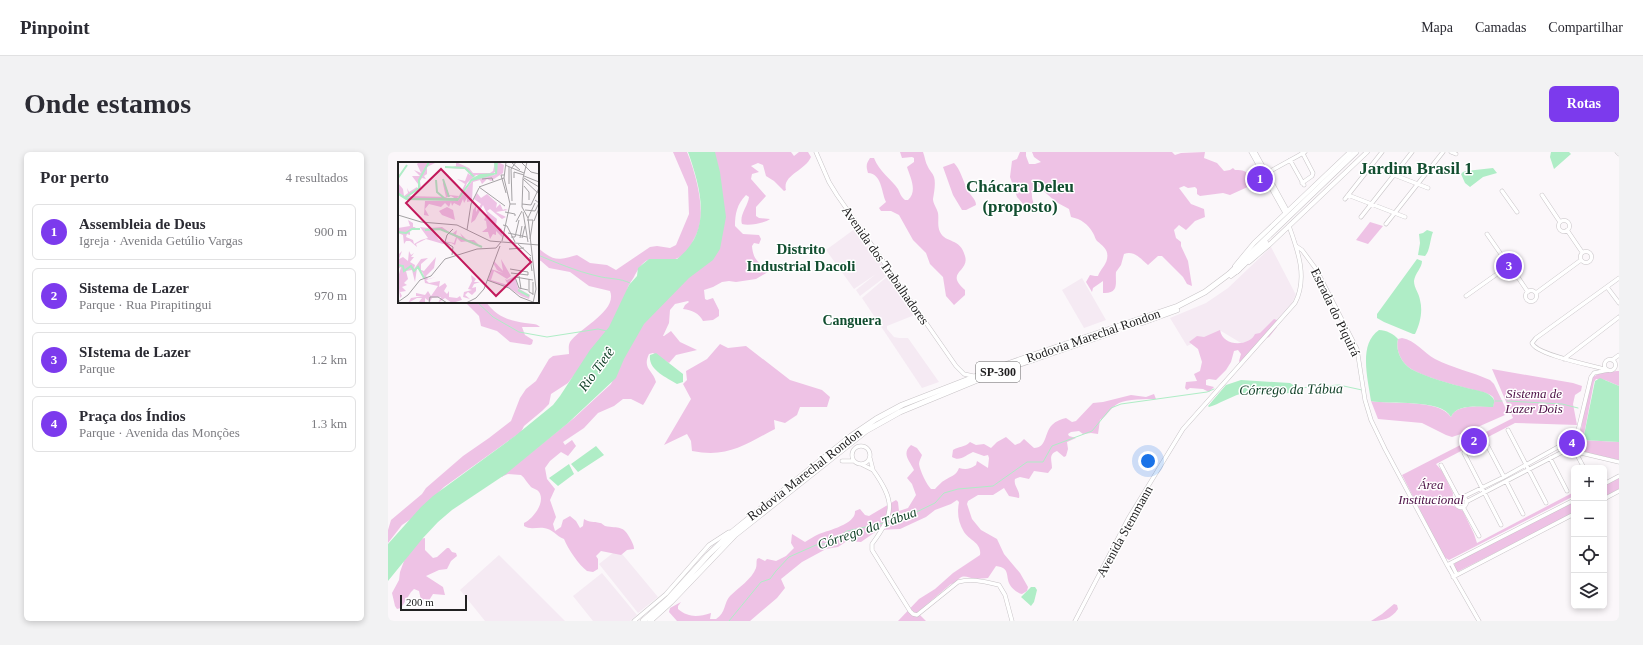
<!DOCTYPE html>
<html lang="pt">
<meta charset="utf-8">
<style>
:root{--surface:#fff;--page:#f2f2f3;--text:#2b2b33;--muted:#7c7c81;--line:#e1e1e2;--accent:#7c3aed}
body{margin:0;font-family:"Times New Roman",serif;background:var(--page);color:var(--text)}
.controls{position:absolute;right:12px;bottom:12px;display:grid;overflow:hidden;border-radius:6px;box-shadow:0 2px 6px #0003}
.controls button{width:36px;height:36px;display:grid;place-items:center;padding:0;border:0;border-bottom:1px solid var(--line);background:var(--surface);color:var(--text);font:20px sans-serif}
.scale{position:absolute;left:12px;bottom:10px;width:67px;box-sizing:border-box;padding-left:4px;border:2px solid #222122;border-top:0;font-size:11px;line-height:14px;white-space:nowrap;color:#222122;-webkit-text-stroke:3px #fff;paint-order:stroke}
.you{position:absolute;left:760px;top:309px;width:14px;height:14px;margin:-10px;border:3px solid #fff;border-radius:50%;background:#1a73e8;box-shadow:0 0 0 6px #1a73e833}
.badge{display:grid;place-items:center;width:26px;height:26px;border-radius:50%;background:var(--accent);color:#fff;font-size:13px;font-weight:700}
.pin{position:absolute;translate:-50% -50%;border:2px solid #fff;box-shadow:0 1px 4px #0006}
.list{margin:0;padding:0;list-style:none}
h2{display:flex;justify-content:space-between;align-items:center;height:52px;margin:0;padding:0 16px;font-size:17px}
h2 small{font-size:13px;font-weight:400;color:var(--muted)}
.list li{display:grid;grid-template-columns:26px 1fr auto;gap:12px;align-items:center;box-sizing:border-box;height:56px;margin:0 8px 8px;padding:0 8px;border:1px solid var(--line);border-radius:6px}
.list b{display:block;font-size:15px;white-space:nowrap}
.list p{margin:0;font-size:13px;white-space:nowrap;color:var(--muted)}
.list em{font-size:13px;font-style:normal;color:var(--muted)}
.icon{flex:none;width:22px;height:22px;fill:none;stroke:currentColor;stroke-width:2;stroke-linecap:round;stroke-linejoin:round}
.map{position:relative;flex:none;width:1231px;height:469px;overflow:hidden;border-radius:6px}
header{display:flex;align-items:center;gap:24px;box-sizing:border-box;height:56px;padding:0 20px;background:var(--surface);border-bottom:1px solid var(--line)}
header strong{font-size:19px}
nav{display:flex;gap:22px;margin-inline-start:auto;font-size:14px}
.intro{display:flex;align-items:center;justify-content:space-between;box-sizing:border-box;height:96px;padding:0 24px}
h1{margin:0;font-size:28px}
.button{padding:10px 18px;border-radius:6px;background:var(--accent);color:#fff;font-size:14px;font-weight:700}
main{display:flex;gap:24px;padding:0 24px}
aside{flex:1;background:var(--surface);border-radius:6px;box-shadow:0 2px 6px #0003}
.map>svg:first-child{display:block}
</style>
<header>
<strong>Pinpoint</strong>
<nav><a>Mapa</a><a>Camadas</a><a>Compartilhar</a></nav>
</header>
<div class="intro"><h1>Onde estamos</h1><a class="button">Rotas</a></div>
<main>
<aside>
<h2>Por perto<small>4 resultados</small></h2>
<ul class="list">
<li><span class="badge">1</span><div><b>Assembleia de Deus</b><p>Igreja · Avenida Getúlio Vargas</p></div><em>900 m</em></li>
<li><span class="badge">2</span><div><b>Sistema de Lazer</b><p>Parque · Rua Pirapitingui</p></div><em>970 m</em></li>
<li><span class="badge">3</span><div><b>SIstema de Lazer</b><p>Parque</p></div><em>1.2 km</em></li>
<li><span class="badge">4</span><div><b>Praça dos Índios</b><p>Parque · Avenida das Monções</p></div><em>1.3 km</em></li>
</ul>
</aside>
<div class="map">
<svg width="1231" height="469" viewBox="0 0 1231 469">
<rect width="100%" height="100%" fill="#fbf7fa"/>
<path fill="#f5eaf3" d="M468,76l33,46 -29,22 -4,-6 20,-16 -22,15 -28,-39z
M883,95l25,48 -6,12 -39,42 -30,-18 -34,15 -17,-28 36,-15 22,-15z
M501,123l28,39 -30,12v3l7,8 5,1h9l31,44 -17,6 -60,-90z
M694,126l24,42 -22,8 -22,-38z
M230,397l40,48 -20,16 -39,-49z
M111,403l66,66h-80l-25,-31z
M214,421l35,42 -7,6h-37l-20,-25z"/>
<path fill="#eec2e5" d="M285,0h14c8,19 18,55 12,75 -1,5 -4,10 -6,14 -3,7 -7,13 -13,16 -23,12 -29,-13 -46,20 -3,5 -6,8 -7,14l-15,35 -44,57 -17,11 -2,10 -7,7 -18,15 -3,6 -77,55 -30,30 -12,8 -14,18v-13l3,-10 31,-26 4,-6 37,-32 26,-18 22,-17 9,-23 6,-9 10,-8 13,-22 4,-3 16,-2c0,-4 -1,-8 1,-12 9,-14 48,-31 40,-51l-21,-5 -19,-14 -21,-4 -8,-7 -3,-1v-12c17,14 20,12 39,7l13,8 17,2 9,5 34,-23 7,-1 13,2 6,-3 13,-31 -1,-27z
M325,0h78l3,4 5,-4h9l3,5c-6,14 -29,18 -25,33l-2,1 -10,-10 -8,-5 -3,-11 -5,-2 -7,3 8,6 -7,2 -1,5 15,17 -10,11v9l3,2 11,1c-5,4 -21,7 -28,5 -3,-9 6,-18 7,-27l-3,-2c-9,9 -11,19 -11,31l8,8 16,1 2,4 -2,5 -5,-1 -2,3c1,12 5,17 16,22v4l-12,7 -20,3 -7,-1 -7,1 -9,5 -9,3 1,9 2,1 6,-2 6,12v6l-6,4 -10,1c-4,-8 -11,-11 -20,-12l2,-4 4,-3 -1,-1 -13,3 -5,6 -1,13 -6,13h1l7,-5 9,11 17,8 -21,5 -7,8 -16,-10 -4,1c-7,15 4,16 7,28l-11,20 -2,3 -12,-6h-8l-9,7 -16,7 -14,15 -21,14 2,3 7,-5 4,6 -8,10 -7,-4 -11,9 -5,7 2,11 8,10 -5,11 6,17 -3,7 2,7 6,-4 2,-7 7,-4 6,5 4,7 3,-2 1,-7c6,4 9,2 16,4 2,0 3,2 5,3 14,3 18,-2 26,14 2,4 3,6 3,9l-7,1 -6,5 -20,-4 -5,5 2,3v10l-5,3 -6,-1c-8,-6 -19,-22 -23,-32 -8,-3 -11,-10 -20,-11 -7,-1 -14,2 -20,-2v-3c9,-4 22,-21 15,-31 -2,-3 -5,-3 -8,-5 -4,-4 -6,-9 -10,-12l-13,-1 -7,3 73,-59 37,-34 27,-57 56,-58z
M512,0h23c2,5 2,10 5,15 1,3 5,6 6,10 2,6 0,16 -1,22 0,5 4,9 5,14 1,6 -1,13 2,19 6,12 20,5 25,24 5,16 -21,16 0,34v5l-11,10 -8,-9 -3,-19 -13,-13 -4,-11 -13,-13 -14,-25 -8,-4h-10l-2,-3 7,-6c-5,-11 -4,-28 -18,-29 -2,-7 -2,-9 2,-15h4c5,13 17,21 24,31 2,4 3,8 7,11h3c10,-9 2,-23 -1,-33l7,-5v-4l-2,-1 -10,1z
M632,0h6v4l3,8h6l6,-2 -7,-5 -2,-5h140l3,3 6,-2 24,-1 -1,6 13,5 7,8 6,-1 3,-2 2,2c18,0 8,5 17,15l-22,10 -7,-2 -23,3 -3,-2v-5l-2,-2 -7,1 -4,-2 -5,2 12,16 13,5 1,8 -10,4 -9,9 -7,-5 -5,5 2,8 5,4v4l7,15 4,25 -5,-2 -4,-7 -21,-21h-4l-10,9c-7,-6 -14,-15 -24,-11l-3,11 -5,7c-1,10 4,22 -13,21v-12l-10,7 -1,4 -6,-10 4,-7 5,1h3c2,-6 8,-11 9,-17 2,-9 -4,-13 -10,-18 -2,-2 -2,-5 -4,-8 -5,-9 -12,-14 -22,-16l-2,-8 -13,-7 -17,-15h-4c-5,5 -3,11 -1,18l-1,2 -9,-2 -7,-8 -7,-20 2,-16 5,-2z
M566,11c6,6 9,17 13,26 2,6 9,9 9,16l-10,5h-4l-9,-15 -10,-28z
M982,70l13,4 -15,18 -12,-4z
M77,150h21c11,15 22,18 39,21 6,1 11,0 15,4h-18l3,8 8,5 -1,4 -2,1 -20,-3 -13,-11 -16,-5 -2,-10z
M886,167l3,1v7l-8,10 -7,3 -22,23 -1,-2 2,-7 -3,-4 -4,1 -3,11 -5,8 -10,10 -7,-1 -3,1v5l8,2 -5,5 -6,-3 -13,-1 -3,2 -2,-2 1,-6 11,-1 -3,-7 6,-3 2,-9 -4,-13 -9,-7 8,-6 7,1 16,-7c3,18 30,16 35,4l5,-1z
M1014,186c13,2 22,15 33,21 18,9 37,13 55,21l4,4 13,27 -2,4 -41,18 -12,4 -6,-2 -24,-12 -44,-4 -7,-18c21,4 67,-3 80,16 5,-14 31,-10 42,-11 1,-3 2,-6 0,-9 -5,-5 -17,-6 -23,-8 -17,-4 -45,-12 -59,-20 -10,-6 -16,-20 -13,-30z
M332,192l8,4 18,-2 44,34 32,10 8,7 -3,10h-27l-3,8 -12,8 -11,-3 1,9c-31,16 -47,29 -83,22l-1,-10 -4,-7 -23,11 27,-46 -8,-15 4,-4 -1,-9 21,-12z
M1104,217l81,14 9,3 -1,5 -6,4 -2,9 4,21 -62,-2 -79,41 6,7 11,22 -1,12 11,6 11,23 3,9 97,-51v4l-125,64 -5,-3 -42,-82 111,-57z
M1229,219h2v15l-14,-6 -9,-1 -2,3 -11,58 36,2v18l-39,-9 -2,-3 8,-50 5,-20 9,-5z
M766,242l2,5c-9,0 -29,0 -37,4 -8,4 -12,13 -19,17l-2,14 -7,-1 -8,1 -4,-3 -8,1 -3,2 1,2 7,2 -9,4 1,7 -2,7 -2,1 -7,-6c-9,3 -5,10 -5,17l-4,5 -14,-2 -5,8 -9,-2 -5,2c-2,7 6,12 4,19l-10,-2 -5,-8 -11,7h-15l-10,6 -1,3 5,15 9,11 16,9 7,15 16,19 8,14 -1,4 -5,3c-3,0 -10,-5 -12,-9 -5,-9 1,-17 -14,-19l-8,12c-4,0 -8,1 -13,1 -8,-2 -14,-6 -19,4l-5,1 -32,27 1,4 6,6h-28l21,-22 16,-10 18,-16 27,-18c2,-12 -11,-15 -16,-23 -6,-10 -7,-19 -5,-30l-2,-2 -6,4 -16,6 -9,7 -26,12 -22,1 -17,12 -14,-1 -9,6 -12,2 -24,13 -21,17 4,9 -8,10 -27,23h-73l-8,-9 1,-4 11,-6 -3,4v3c11,9 20,8 33,4l-1,6h6c10,-6 8,-17 14,-23 8,-8 22,-17 26,-28 1,-3 0,-6 1,-9l2,-1 6,3 2,-2 9,2 10,-5 8,-8 -3,-5 1,-9 13,8c5,-3 9,-6 14,-8 10,-4 37,-10 36,-23l5,-2 5,6 4,1 27,-16 2,2 1,9 9,-3 8,-13 -4,-11 -5,-6 7,-8c-4,-9 -13,-16 -3,-25l6,3 5,7c-1,3 -3,6 -3,9 1,7 8,21 12,25h4c3,-3 6,-7 10,-9 6,-4 11,-4 14,-12 7,2 11,1 17,-3l1,-4 11,7 1,-10 -1,-3 -4,1 -11,-4c-7,3 -13,10 -21,5l1,-7c6,-4 11,-2 17,-8l6,3 8,-1 7,4 6,-6 9,-5 9,8 5,-2 4,-4 10,9c13,0 10,-15 18,-23 4,-4 9,-6 14,-7l6,4 4,-1 17,-18 10,-1 28,-7 15,2z
M1231,325v12l-15,8v-12z
M1186,349v12l-117,59 -3,-7 1,-2z
M37,386v12l8,8 4,-1 10,-9h2l3,4 4,1 1,3 -6,5 -4,8 -8,1 -13,6 17,11 2,8 -12,-1 -5,8 -3,-3 -4,1 -2,-9 -5,-2 -3,3 -10,16 -4,1 -2,-3 -3,-13 7,-13 1,-8 4,-11 15,-22z
M1006,452l3,1 1,4c-7,10 -15,12 -27,12l11,-7z"/>
<path fill="#afedc6" d="M300,0h27l5,20 6,45 -6,32 -7,11 -24,18 -45,46 -20,35 -8,19 -48,45 -62,51 -54,36 -14,12 -15,16 -35,43v-37l33,-37 12,-11 82,-60 38,-31 7,-9 30,-46 19,-23 20,-42 8,-9 1,-8 11,-9h28c36,-28 24,-70 11,-107z
M1163,0h18l2,2 -17,15 -4,-12z
M1105,16l4,5 -14,4 -13,10 -5,-4 -4,-9 2,-2 3,-1z
M1039,78l6,2c-3,7 -3,19 -8,24l-7,-1 2,-12 -1,-9 4,-1z
M1029,107l5,2c0,7 -7,12 -8,20 0,7 5,12 6,19 3,11 0,24 -5,34h-2l-29,-12 -7,-4v-4z
M991,178c7,0 15,4 19,9 -3,10 3,24 13,30 15,8 39,15 56,19 7,2 21,3 26,10 2,3 1,5 0,9 -12,0 -37,-4 -42,10 -10,-19 -61,-12 -80,-16 -3,-22 -13,-57 8,-71z
M268,201l27,21v8l-6,2c-11,-7 -29,-14 -27,-29z
M1212,226l19,8v56l-36,-2 12,-59z
M853,228l49,3 8,5c-13,12 -42,2 -58,6 -10,3 -21,10 -31,13l-1,-1 18,-21z
M208,294l8,9 -26,17 -7,-8z
M181,312l5,10 -16,12 -9,-8z
M643,435h4l2,3 -3,12 -3,4 -10,-9z"/>
<g fill="none" stroke-linecap="round" stroke-linejoin="round">
<path stroke="#afedc6" stroke-width="1" d="M150,103c19,8 38,16 59,21 11,3 23,2 33,7
M89,150l16,15 26,15 28,5 51,-8 9,2
M910,236l41,-3 23,5
M1107,249h7
M1119,249l55,3 16,4
M499,371l15,-4 33,-16 9,-10 14,-4 35,-3 34,-24h16l9,-16 40,-15 19,-23 10,-4 86,-12 7,-3
M341,469l32,-39 9,-3 6,-8 13,-14 27,-12 13,-2 18,-12 37,-8"/>
<g stroke="#c8c4c7" stroke-width="4.5">
<path id="minor" d="M428,0l13,30 8,13 119,171 8,8 9,2
M863,0l34,61
M867,0l32,58
M914,0l11,21 -1,3 -10,7
M1063,0l5,2
M1229,0l2,2
M902,8l14,25
M983,14l57,22
M877,22l40,-22
M1114,39l15,21
M960,43l57,22
M1154,43l18,27
M957,47l37,-47
M973,65l51,-65
M1170.5 74a5.5 5.5 0 1 1 11 0a5.5 5.5 0 1 1-11 0Z
M998,72l57,-72
M1179,78l15,22
M1099,82l18,26
M908,94l6,4 14,19 41,80 8,51 6,20 14,29 62,116 32,56
M1192.5 105a5.5 5.5 0 1 1 11 0a5.5 5.5 0 1 1-11 0Z
M1115 113a6 6 0 1 1 12 0a6 6 0 1 1-12 0Z
M1125,118l15,22
M1219,135l12,16
M1137.5 144a5.5 5.5 0 1 1 11 0a5.5 5.5 0 1 1-11 0Z
M1148,141l45,-33
M1078,144l38,-27
M1176,207l55,-42
M1216.5 213a5.5 5.5 0 1 1 11 0a5.5 5.5 0 1 1-11 0Z
M1224,208l7,-5
M1220,218c-13,-4 -72,-15 -76,-27l4,-5 83,-60
M1120,278l38,73
M1188,287l15,-62 3,-4 14,-3
M1097,289l19,36
M464 303a9 9 0 1 1 18 0a9 9 0 1 1-18 0Z
M1186,296l3,-2v-4l-2,-4h-4l-3,2 -1,3 3,5h4l1,2 6,3 38,9
M1187,299l9,17
M1076,301l37,72
M1162,306l17,33
M454,309h12
M473,312l12,6 -3,-12
M1053,313l17,32
M485,318c22,31 22,43 -1,74v6l38,61 3,3 4,1 41,-33c14,-4 27,0 41,3l6,10 7,26
M1118,329l17,33
M1216,332l15,-8
M1067.5 350a5.5 5.5 0 1 1 11 0a5.5 5.5 0 1 1-11 0Z
M1075,345l41,-20 63,-35
M1216,347l15,-8
M1078,350l104,-54
M1075,355l16,29
M1063,411l6,12
M1059,413l127,-65
M1065,425l121,-63
M246,469l32,-27 43,-49 20,-13
M687,469l53,-102 55,-90 112,-126c13,-25 3,-52 -6,-77"/>
</g>
<g stroke="#c8c4c7" stroke-width="5">
<path id="major" d="M861,110l20,-17 98,-93
M847,114l19,-23 96,-91
M843,124l8,-6"/>
</g>
<g stroke="#c8c4c7" stroke-width="6">
<path id="highway" d="M849,119l29,-28
M753,171l36,-13
M255,469l25,-22 40,-44 24,-23 119,-96 25,-17 26,-14 108,-42 168,-57 27,-14 24,-18 127,-122
M262,469l21,-19 64,-67 131,-104 34,-19 97,-40 119,-41"/>
</g>
<use href="#minor" stroke="#fff" stroke-width="3.5"/>
<use href="#major" stroke="#fff" stroke-width="4"/>
<use href="#highway" stroke="#fff" stroke-width="5"/>
</g>
<g text-anchor="middle" stroke-width="3" stroke-linejoin="round" paint-order="stroke">
<rect fill="#fff" stroke="#646464" stroke-width="1" x="588" y="210" width="44" height="20" rx="3"/>
<g font-size="12" font-weight="bold" fill="#222122">
<text x="610" y="224">SP-300</text>
</g>
<g font-size="13" fill="#222122" stroke="#fff">
<text transform="translate(498 113) rotate(55)" y="5">Avenida dos Trabalhadores</text>
<text transform="translate(948 160) rotate(64)" y="5">Estrada do Piquirá</text>
<text transform="translate(705 183) rotate(-19)" y="5">Rodovia Marechal Rondon</text>
<text transform="translate(416 322) rotate(-38)" y="5">Rodovia Marechal Rondon</text>
<text transform="translate(736 379) rotate(-61)" y="5">Avenida Stemmann</text>
</g>
<g font-size="13" font-style="italic" fill="#4c0f45" stroke="#fff">
<text x="1146" y="246">Sistema de<tspan x="1146" dy="15">Lazer Dois</tspan></text>
<text x="1043" y="337">Área<tspan x="1043" dy="15">Institucional</tspan></text>
</g>
<g font-size="14" font-weight="bold" fill="#124e30" stroke="#fff">
<text x="464" y="173">Canguera</text>
</g>
<g font-size="14" font-style="italic" fill="#0e3e25" stroke="#fff">
<text transform="translate(208 217) rotate(-54)" y="5">Rio Tietê</text>
<text transform="translate(903 237) rotate(-1)" y="5">Córrego da Tábua</text>
<text transform="translate(479 376) rotate(-19)" y="5">Córrego da Tábua</text>
</g>
<g font-size="15" font-weight="bold" fill="#124e30" stroke="#fff">
<text x="413" y="102">Distrito<tspan x="413" dy="17">Industrial Dacoli</tspan></text>
</g>
<g font-size="17" font-weight="bold" fill="#124e30" stroke="#fff">
<text x="1028" y="22">Jardim Brasil 1</text>
<text x="632" y="40">Chácara Deleu<tspan x="632" dy="20">(proposto)</tspan></text>
</g>
</g>
<g transform="translate(10 10)">
<rect width="141" height="141" fill="#fbf7fa"/>
<path d="M21,0h18l-10,5v7l-3,2 2,3 -4,-1 -2,3 1,7 -9,-12h8l-6,-6 7,3 -4,-9zM58,0l13,6 4,5h17l3,-2 2,-9v10l-4,3h-15l-9,8 -4,10 -7,6 -5,-3 -12,4 -33,-2 -8,-6v-16l7,-7 -6,7 -1,7 5,6 1,7 4,-3 -1,-5 2,4 8,-5 1,4 -11,5 39,1 -3,-13v-5l6,16 10,1 6,-12 -8,-5 8,2 3,-8 2,2h2l-7,-6 -16,-1 7,-2zM100,0l6,3 -1,8 -12,8 -4,-2 -5,5 -2,-4 -7,2 -1,19 -5,1v-4l-3,5 -1,-4 -3,7 -6,-3 -2,3 -1,-4 -2,5 -4,-4 -4,4 -12,-3 -4,5 4,7 -5,-1 1,-14h33l14,-20 8,-5 15,-1zM79,31l4,5 6,-4 10,9 -1,5 4,-4 3,6 2,-1 3,1 -12,2 10,5 -4,2 -12,-10 -3,2 10,8 -1,6 6,4v8l-6,-6v4l-3,-1 -3,5 -2,-7h-6l5,-4 -1,-7 -2,-1 3,-6 -4,-9 -8,15 -4,3 2,-13 3,-4v6l5,-8 -7,-5zM49,45l6,3 2,10 -13,-5 -3,-4zM10,58l5,3v4h3l-9,5h3v3l-3,-1 -1,3 7,3 1,4 7,-4 7,-2 -8,-11 8,1 -1,-4 3,4 12,-1 10,7 5,-4 -1,5 6,2 -2,-4 7,7h7l5,5 -9,-4 -9,1 -4,-4 -3,11 1,-4 -4,-2 -8,1 -17,-5 -10,5 1,3 -7,-6h-4l-2,3 -1,-9 -5,-2v-5l12,-2zM35,68h9l14,7 -2,6 -15,-3zM4,89l-3,8 4,-2 5,4 1,-10 2,4 3,-2 -3,4h3l-4,5 5,3 -1,4 7,-10 7,-1 -7,6v6l3,1 12,-14 -2,11 -8,8 2,3 8,-2 -10,3 3,3 11,-2 -1,6 6,-4 2,3 -3,5 3,3 2,-3v6l8,1 3,-2 2,4 -10,3 -7,-5 -7,5 3,-6 -9,1 -2,4 -5,-4v5h-7l4,-5h-5l-9,5 3,-5 12,-2h-7v-3l9,2 3,-4 3,5 7,-10 -13,-3 -2,-10 -6,-5 -2,14 -3,-12 -6,1 2,8 -4,4 3,2 -5,2 4,4 -6,1 2,4 -2,2 -2,-20 3,-11 -3,2v-14zM103,97l10,17 -4,3 -13,-8 -3,9 17,5 -3,-6 2,1 8,-4 3,12 12,7 -1,4 -8,-3 -12,-8 -21,-8 3,-11 12,4 -6,-3 -4,-7 1,-2 9,10zM73,113l5,4 -2,3h6l-6,2 -2,4 4,-1v4l-4,4 -4,-3 -3,3 5,4 -7,-2 1,-5 8,-2 -4,-1 4,-8z" fill="#eec2e5" fill-rule="evenodd"/>
<path d="M96,0h4l-1,12 -25,7 -14,20 -52,-1 -8,-5v-3l9,6h51l13,-19 9,-5 15,-1z" fill="#afedc6"/>
<path fill="none" stroke="#afedc6" stroke-width="2" d="M47,5l20,1 9,9M0,16l9,-13M45,17l6,18M38,18l1,12 7,6M7,36l14,-10v-8l10,-18M27,68l15,-1 42,18M0,70l8,1 6,-4h8M0,103l5,1 1,5 7,-5 3,5 4,-4 6,11M120,128l11,6"/>
<path fill="none" stroke="#a4a1a4" stroke-width="1" d="M108,0l-2,16 6,26M113,0l9,8M123,0l10,10 8,2M107,3l19,8M111,5v17M106,13h-3l5,18M126,14l15,6M106,16l-25,9 26,19M116,16v-6l10,3M125,16l-1,29 6,11 8,71 -3,14M125,16l4,-16M126,16l15,9M84,17l10,-1 1,3M125,17l16,15M126,24l5,6v8M114,39l-1,-32 5,-7M124,42l9,1 8,-17M127,48l10,1 4,-8 -4,-3M107,50l10,2v2M125,50l5,30M0,53l23,7 36,3 33,16 49,4M130,56l7,-15M129,58h6l-3,19M136,59l5,-13M118,60l6,-11M105,63l4,1 8,16M69,68l4,-26 8,-16M110,71l19,4M113,75h4l4,-17M122,76l2,-12M124,76l3,-12M104,79l8,-37h6M120,82l13,12M111,87l15,-1M54,93l1,-8 -8,-5 2,-7 6,-6M132,95l2,14M112,107l18,3v3l-17,-2M121,114l2,13M117,115l4,11 9,2M117,115l18,3M131,117v13l4,2M89,118l22,8 11,9 13,5M135,133v-13M0,140l10,-7 12,-15 11,-4 14,-17 32,-10 19,-1 5,-6M31,141l1,-6h8l9,6M68,141l10,-5 8,-9 16,-43"/>
<path fill="#c2185b" fill-opacity="0.15" stroke="#c2185b" stroke-width="2" d="M43,7l90,93 -35,34 -90,-93z"/>
<rect width="141" height="141" fill="none" stroke="#222122" stroke-width="2"/>
</g>
</svg>
<div class="controls">
<button>+</button>
<button>−</button>
<button><svg class="icon" aria-label="locate" viewBox="0 0 24 24"><circle cx="12" cy="12" r="6"/><path d="M12 2v4M12 18v4M2 12h4M18 12h4"/></svg></button>
<button><svg class="icon" aria-label="layers" viewBox="0 0 24 24"><path d="M12 4l9 5-9 5-9-5zM3 14l9 5 9-5"/></svg></button>
</div>
<div class="scale">200 m</div>
<div class="you"></div>
<div class="pin badge" style="left:872px;top:27px">1</div>
<div class="pin badge" style="left:1086px;top:289px">2</div>
<div class="pin badge" style="left:1121px;top:114px">3</div>
<div class="pin badge" style="left:1184px;top:291px">4</div>
</div>
</main>
